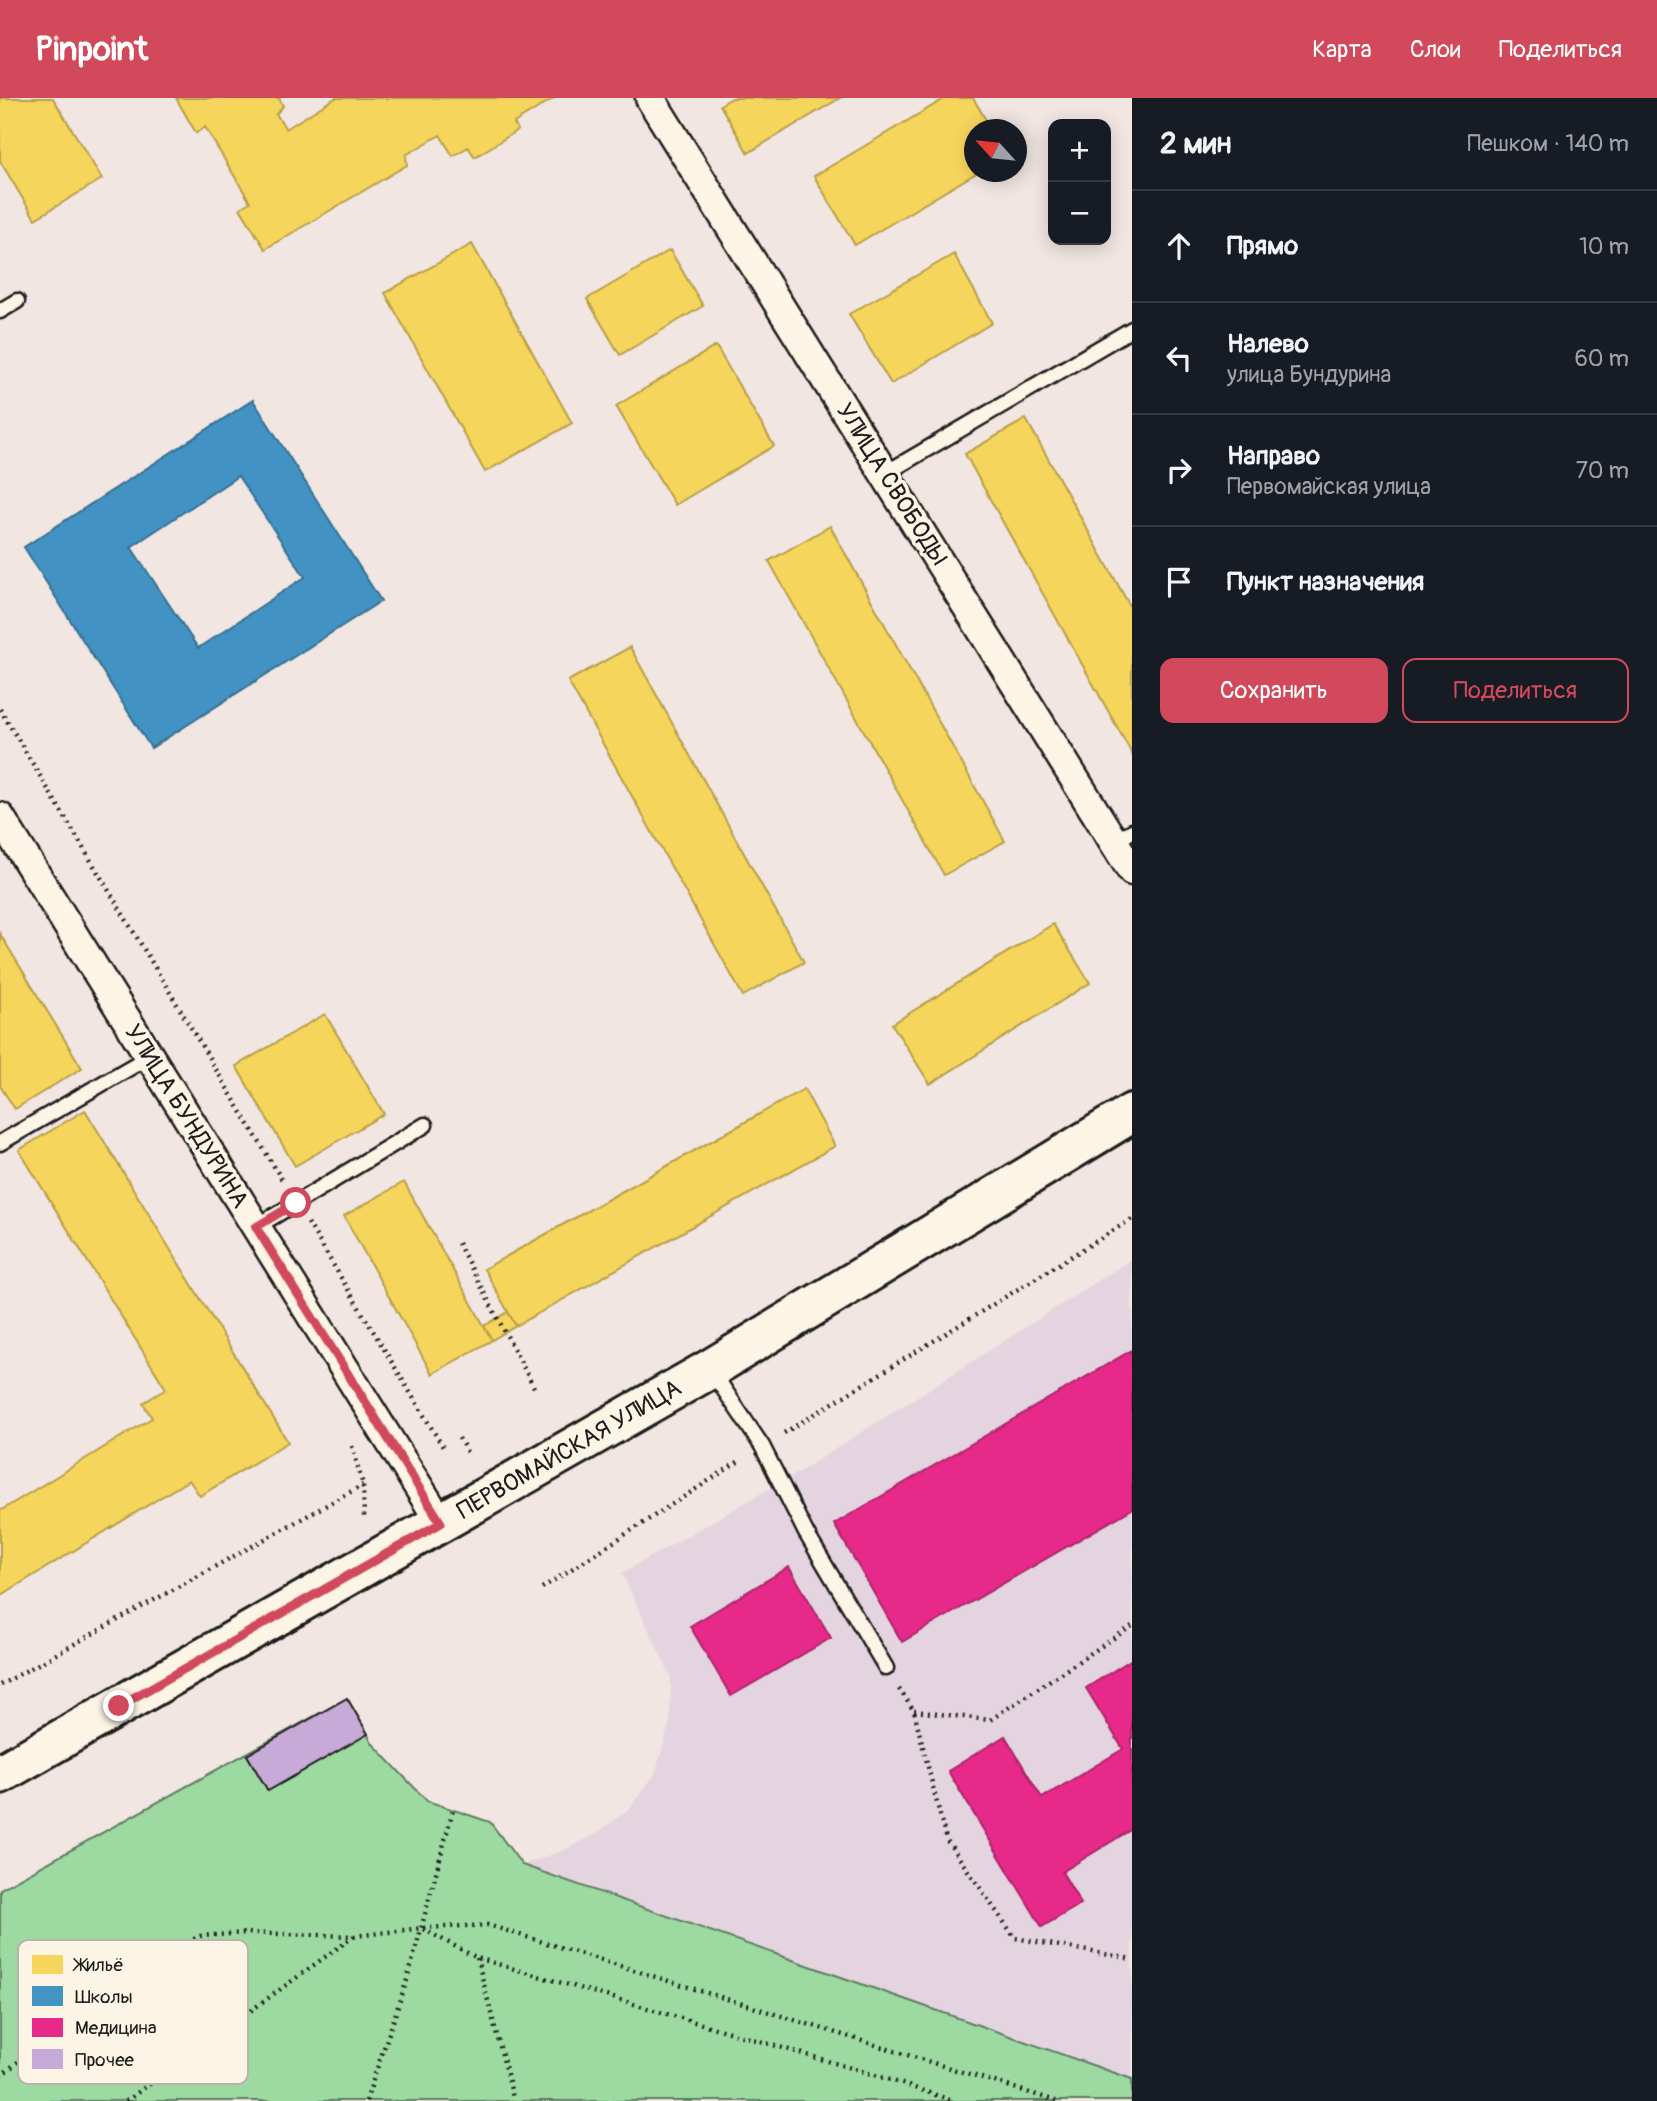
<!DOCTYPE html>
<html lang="ru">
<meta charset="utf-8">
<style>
:root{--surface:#171b24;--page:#20242c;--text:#f1f3f6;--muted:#9ea1a6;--line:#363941;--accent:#d1495b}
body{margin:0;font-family:Pangolin,sans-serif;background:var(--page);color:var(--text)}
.controls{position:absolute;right:21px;top:21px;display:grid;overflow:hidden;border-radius:14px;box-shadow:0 4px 18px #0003}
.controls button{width:63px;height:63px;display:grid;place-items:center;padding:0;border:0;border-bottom:2px solid var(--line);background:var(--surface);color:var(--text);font:35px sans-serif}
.compass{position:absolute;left:964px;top:21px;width:63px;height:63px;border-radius:50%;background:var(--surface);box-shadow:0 4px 18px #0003;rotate:297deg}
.stop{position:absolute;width:21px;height:21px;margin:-16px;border:5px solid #d1495b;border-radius:50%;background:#fff}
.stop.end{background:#d1495b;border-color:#fff;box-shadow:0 2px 7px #0008}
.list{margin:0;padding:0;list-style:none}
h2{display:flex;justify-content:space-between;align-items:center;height:91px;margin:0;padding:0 28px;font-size:30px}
h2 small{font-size:23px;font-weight:400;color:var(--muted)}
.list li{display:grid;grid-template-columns:46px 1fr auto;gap:21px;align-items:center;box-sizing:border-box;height:112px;padding:0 28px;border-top:2px solid var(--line)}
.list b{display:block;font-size:26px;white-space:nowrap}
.list p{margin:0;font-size:23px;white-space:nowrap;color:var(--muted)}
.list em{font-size:23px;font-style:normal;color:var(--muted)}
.actions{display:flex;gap:14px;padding:21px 28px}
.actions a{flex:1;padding:16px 0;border:2px solid var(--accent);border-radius:14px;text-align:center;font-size:24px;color:var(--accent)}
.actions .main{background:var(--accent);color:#fff}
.icon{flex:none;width:38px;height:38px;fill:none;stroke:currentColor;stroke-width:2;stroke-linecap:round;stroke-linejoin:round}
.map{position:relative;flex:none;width:1132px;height:2003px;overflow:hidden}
header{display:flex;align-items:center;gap:42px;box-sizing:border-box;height:98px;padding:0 35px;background:var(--accent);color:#fff}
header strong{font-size:33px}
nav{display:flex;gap:38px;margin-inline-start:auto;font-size:24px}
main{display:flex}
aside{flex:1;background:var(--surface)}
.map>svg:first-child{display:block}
</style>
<header>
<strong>Pinpoint</strong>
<nav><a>Карта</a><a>Слои</a><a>Поделиться</a></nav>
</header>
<main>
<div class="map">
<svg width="1132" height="2003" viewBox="0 0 1132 2003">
<rect width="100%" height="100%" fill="#f1e6e2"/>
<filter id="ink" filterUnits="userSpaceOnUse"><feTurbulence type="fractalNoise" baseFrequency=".0143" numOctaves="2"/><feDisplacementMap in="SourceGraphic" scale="14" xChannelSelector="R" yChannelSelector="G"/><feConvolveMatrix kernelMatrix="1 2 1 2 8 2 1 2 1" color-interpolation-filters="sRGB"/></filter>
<g filter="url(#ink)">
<path fill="#e4d4df" d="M1132,1161v820l-610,-214 40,-14 33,-16 35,-27 25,-34 15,-53 1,-44 -49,-104 179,-102z"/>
<path fill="#9cdaa2" stroke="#5c7b5f" stroke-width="2" d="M347,1600l26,46 54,57 63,21 32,43 610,214v22h-1132v-212z"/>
<path fill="#f6d55c" stroke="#b59e49" stroke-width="2" d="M0,0h53l49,81 -67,40 -35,-58z
M176,0h103l4,8 -7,8 10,15 49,-31h219l-40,25 4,7 -43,27 -7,-10 -15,9 -13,-21 -34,20 1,10 -142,84 -25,-41 10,-6 -45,-75 -9,6z
M732,0h108l-92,55 -28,-48z
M946,0h27l19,32h-18v42h4l-123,73 -41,-69z
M472,146l100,179 -87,49 -100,-179z
M670,152l33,56 -83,49 -33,-56z
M954,156l38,69 -101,61 -42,-70z
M716,248l58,100 -99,59 -59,-99z
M1026,321l106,191v144l-167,-300z
M830,428l175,315 -61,34 -175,-314z
M630,549l174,315 -61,34 -175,-315z
M1053,826l37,59 -160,101 -38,-60z
M0,836l82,134 -67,41 -15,-23z
M325,916l59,100 -89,52 -59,-100z
M804,991l31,57 -319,180 -32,-57z
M85,1012l203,332 -88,54 -11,-16 -189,116v-85l152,-93 -9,-15 23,-14 -147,-239z
M404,1084l88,158 -60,34 -88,-158z
M508,1214l8,14 -24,14 -8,-14z"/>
<path fill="#4393c3" stroke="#376f91" stroke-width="2" fill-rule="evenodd" d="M253,302l128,201 -230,147 -127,-201zM238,378l67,101 -107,71 -67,-101z"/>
<path fill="#e7298a" stroke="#aa2569" stroke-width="2" d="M1132,1252v159l-230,133 -68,-118z
M789,1469l42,71 -100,58 -41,-70z
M1132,1561v170l-70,43 19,32 -39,23 -94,-156 57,-35 37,62 81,-49 -37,-61z"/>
<path fill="#c7aad7" stroke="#1c1c1c" stroke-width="2" d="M347,1600l21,36 -100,57 -21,-36z"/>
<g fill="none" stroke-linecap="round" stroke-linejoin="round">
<g stroke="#1c1c1c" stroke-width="19">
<path id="lane" d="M0,213l17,-10
M886,375l246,-144
M1114,744l18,-11
M0,1045l150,-87
M256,1129l169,-102
M711,1272l51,76 44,87 80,135"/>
</g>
<g stroke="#1c1c1c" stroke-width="33">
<path id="street" d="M650,0l482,773
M0,719l441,706"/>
</g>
<g stroke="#1c1c1c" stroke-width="44">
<path id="secondary" d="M0,1676l710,-405 422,-256"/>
</g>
<path stroke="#1c1c1c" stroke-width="4.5" stroke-dasharray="2 5" stroke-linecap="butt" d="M0,611l284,474
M308,1125l135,224
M458,1145l78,148
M784,1335l348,-214
M459,1340l9,16
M352,1348l11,39 1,32
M542,1490l199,-128
M0,1587l363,-200
M899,1591l15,22 32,128 69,99 117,21
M914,1613l76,9 142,-94
M423,1831l54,29 398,117 79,26
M477,1860l37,143
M0,1978l143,-112 57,-28 46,-3 109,3 67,-8 66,-3 568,176
M126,2003l228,-165
M366,2003l42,-124 45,-167"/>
<use href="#lane" stroke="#fcf5e5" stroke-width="14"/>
<use href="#street" stroke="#fcf5e5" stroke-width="28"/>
<use href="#secondary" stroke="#fcf5e5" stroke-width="38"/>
</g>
</g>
<g fill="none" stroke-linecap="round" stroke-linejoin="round" filter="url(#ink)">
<path stroke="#d1495b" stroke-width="9" d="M119,1608l322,-183 -185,-296 40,-24"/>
</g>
<g text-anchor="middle" stroke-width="7" stroke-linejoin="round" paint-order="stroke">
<g font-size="24" fill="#1c1c1c" stroke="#fcf5e5">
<text transform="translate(892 386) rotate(58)" y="8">УЛИЦА СВОБОДЫ</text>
<text transform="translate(187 1018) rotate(58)" y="8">УЛИЦА БУНДУРИНА</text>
<text transform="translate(569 1351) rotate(-30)" y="8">ПЕРВОМАЙСКАЯ УЛИЦА</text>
</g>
</g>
<rect x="18" y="1842" width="230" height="144" rx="10" fill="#fcf5e5" stroke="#b9b4a9" stroke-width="2"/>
<rect x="32" y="1857" width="31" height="19" fill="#f6d55c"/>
<rect x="32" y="1888" width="31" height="20" fill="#4393c3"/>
<rect x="32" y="1920" width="31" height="19" fill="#e7298a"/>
<rect x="32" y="1951" width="31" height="20" fill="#c7aad7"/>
<g font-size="19" fill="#1c1c1c">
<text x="75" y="1873">Жильё</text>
<text x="75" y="1905">Школы</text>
<text x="75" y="1936">Медицина</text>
<text x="75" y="1968">Прочее</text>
</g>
</svg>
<div class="controls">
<button>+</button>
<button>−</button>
</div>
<svg class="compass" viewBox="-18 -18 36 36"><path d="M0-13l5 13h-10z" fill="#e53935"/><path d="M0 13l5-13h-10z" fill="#9ea1a6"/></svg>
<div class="stop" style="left:296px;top:1105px"></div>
<div class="stop end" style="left:119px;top:1608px"></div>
</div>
<aside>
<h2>2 мин<small>Пешком · 140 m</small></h2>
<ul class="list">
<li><svg class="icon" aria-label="ahead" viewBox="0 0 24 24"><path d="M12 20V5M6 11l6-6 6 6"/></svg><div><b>Прямо</b></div><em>10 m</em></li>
<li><svg class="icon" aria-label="left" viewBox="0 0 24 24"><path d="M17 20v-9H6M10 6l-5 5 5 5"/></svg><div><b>Налево</b><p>улица Бундурина</p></div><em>60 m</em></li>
<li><svg class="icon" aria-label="right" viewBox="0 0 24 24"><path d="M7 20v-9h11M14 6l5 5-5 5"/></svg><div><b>Направо</b><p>Первомайская улица</p></div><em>70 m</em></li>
<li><svg class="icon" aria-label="arrive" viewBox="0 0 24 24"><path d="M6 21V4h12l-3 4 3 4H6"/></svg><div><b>Пункт назначения</b></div></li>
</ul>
<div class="actions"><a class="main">Сохранить</a><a>Поделиться</a></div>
</aside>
</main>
